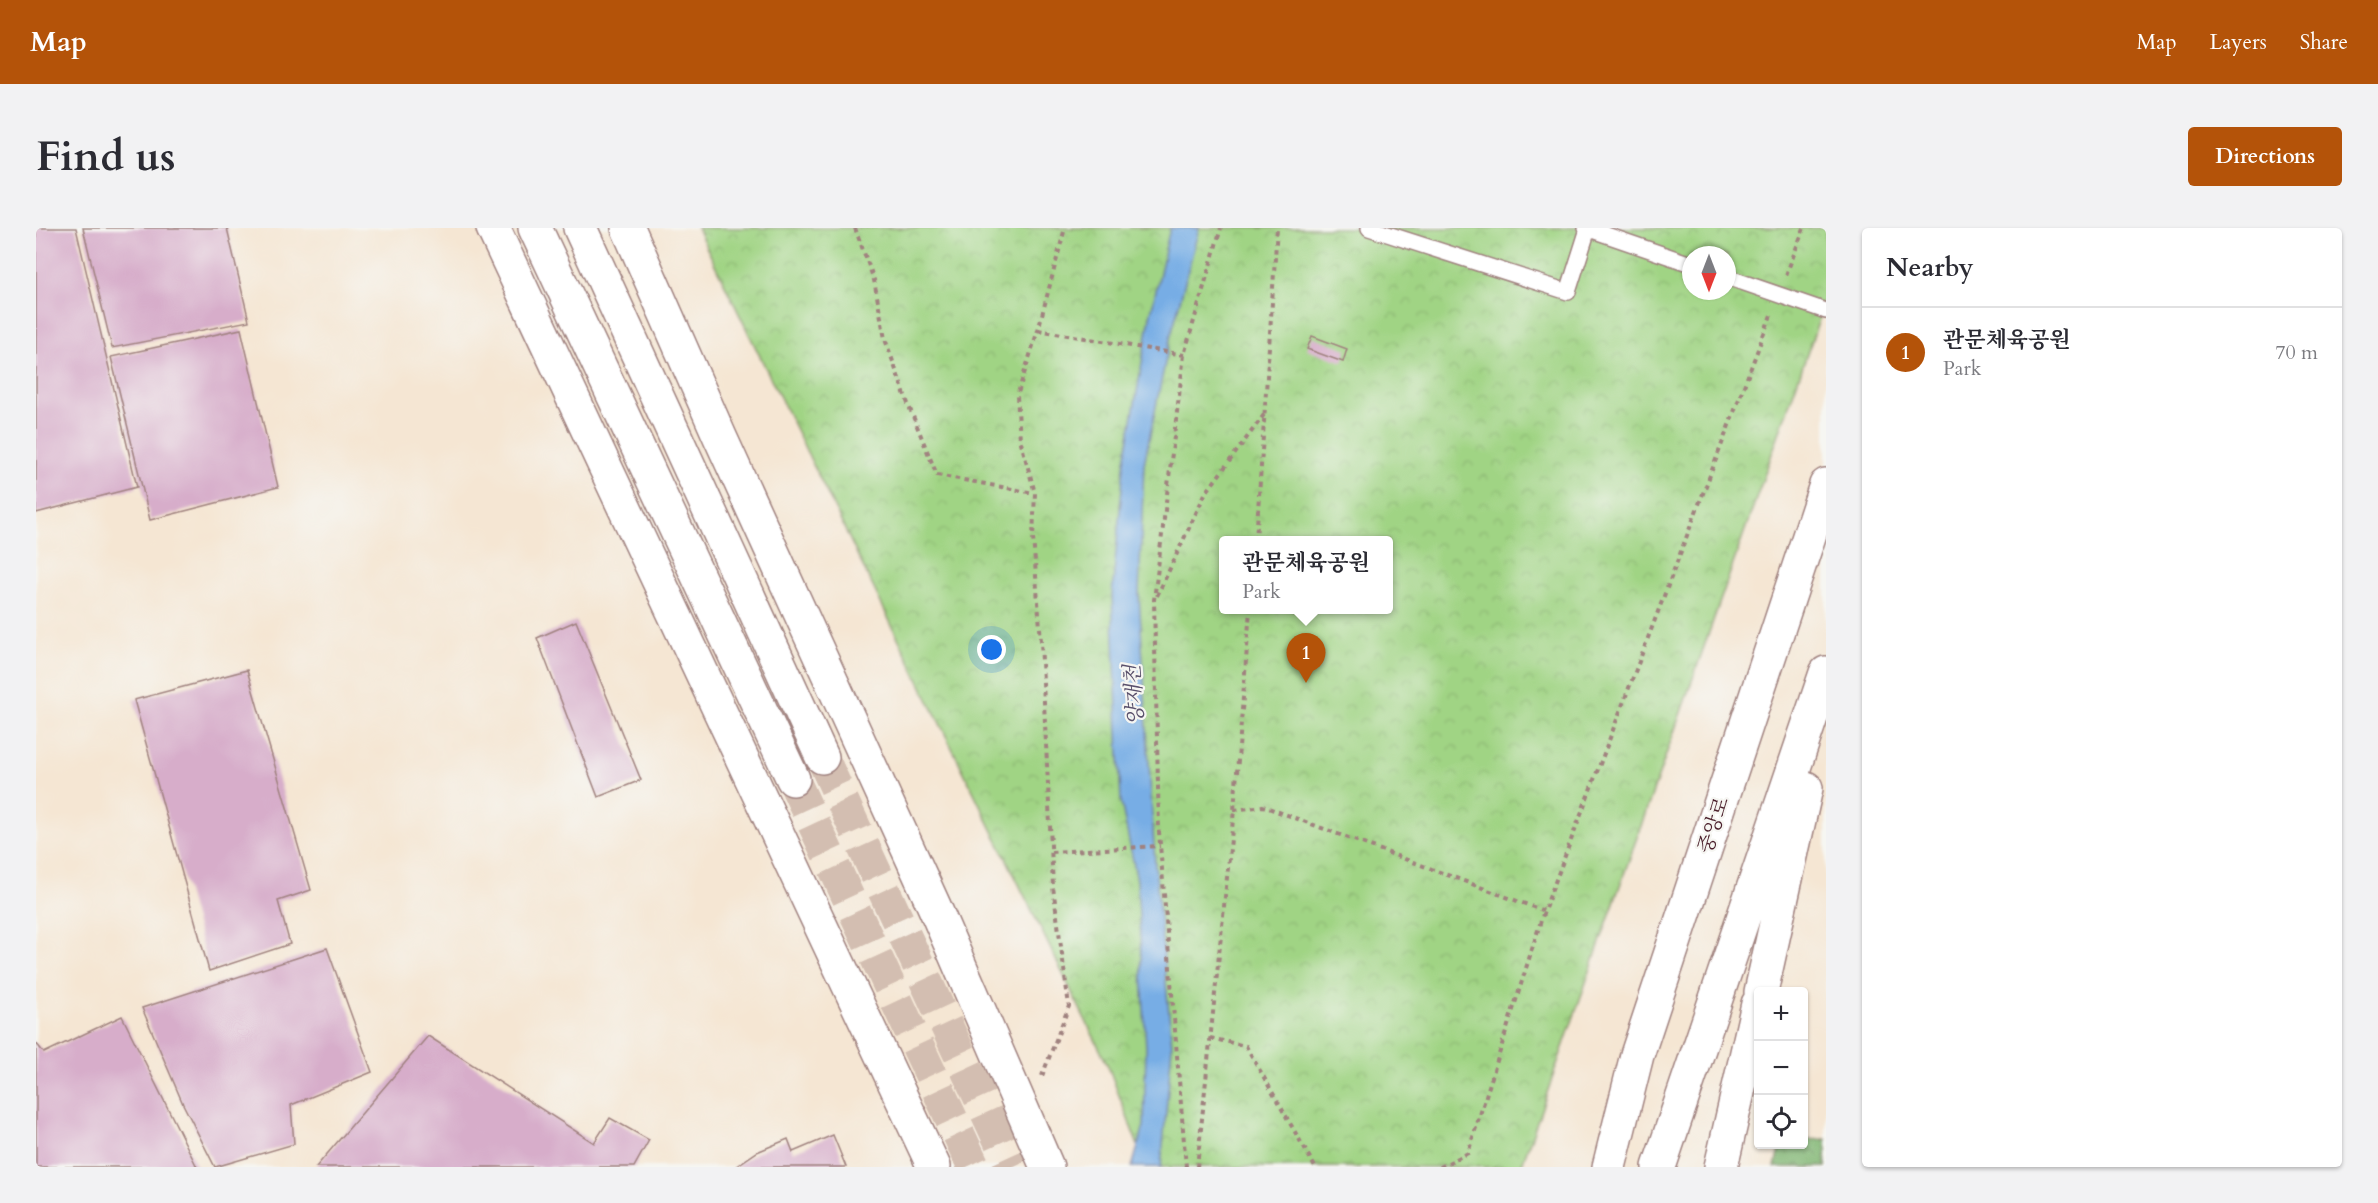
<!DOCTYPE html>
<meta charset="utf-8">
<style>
:root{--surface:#fff;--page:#f2f2f3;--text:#2b2b33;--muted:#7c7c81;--line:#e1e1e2;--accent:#b45309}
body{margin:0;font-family:Cardo,"Noto Serif KR",serif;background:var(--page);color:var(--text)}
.controls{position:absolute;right:18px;bottom:18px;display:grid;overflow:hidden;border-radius:6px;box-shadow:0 2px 4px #0004}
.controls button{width:54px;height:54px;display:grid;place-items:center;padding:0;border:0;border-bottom:2px solid var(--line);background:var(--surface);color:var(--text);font:30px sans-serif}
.compass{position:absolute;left:1646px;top:18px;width:54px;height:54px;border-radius:50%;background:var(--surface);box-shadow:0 2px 4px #0004;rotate:180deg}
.you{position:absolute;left:956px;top:422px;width:21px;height:21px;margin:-15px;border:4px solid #fff;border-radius:50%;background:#1a73e8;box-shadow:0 0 0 9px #1a73e833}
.badge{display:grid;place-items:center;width:39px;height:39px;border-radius:50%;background:var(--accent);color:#fff;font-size:20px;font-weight:700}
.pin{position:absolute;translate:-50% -50px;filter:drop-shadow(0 2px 3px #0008)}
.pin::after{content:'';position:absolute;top:32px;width:21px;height:18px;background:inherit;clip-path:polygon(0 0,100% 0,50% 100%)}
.popup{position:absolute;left:1183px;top:308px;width:174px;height:78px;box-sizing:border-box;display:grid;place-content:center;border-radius:6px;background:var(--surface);filter:drop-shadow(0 2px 4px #0005);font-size:20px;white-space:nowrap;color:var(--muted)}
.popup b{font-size:22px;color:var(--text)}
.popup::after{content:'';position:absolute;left:50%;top:100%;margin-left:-12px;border:12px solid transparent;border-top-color:var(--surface)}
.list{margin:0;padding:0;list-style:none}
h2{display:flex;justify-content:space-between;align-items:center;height:78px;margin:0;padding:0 24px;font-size:26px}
h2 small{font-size:20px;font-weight:400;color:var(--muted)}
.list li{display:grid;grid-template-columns:39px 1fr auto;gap:18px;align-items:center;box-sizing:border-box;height:90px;padding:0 24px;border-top:2px solid var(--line)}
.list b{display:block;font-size:22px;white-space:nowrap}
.list p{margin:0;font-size:20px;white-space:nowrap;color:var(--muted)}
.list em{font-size:20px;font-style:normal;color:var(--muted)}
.icon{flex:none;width:33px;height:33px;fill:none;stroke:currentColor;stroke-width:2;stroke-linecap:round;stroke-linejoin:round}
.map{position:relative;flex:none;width:1790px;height:939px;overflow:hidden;border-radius:6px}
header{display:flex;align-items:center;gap:36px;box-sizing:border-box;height:84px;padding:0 30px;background:var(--accent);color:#fff}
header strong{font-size:28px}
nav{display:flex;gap:33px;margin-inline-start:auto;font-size:21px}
.intro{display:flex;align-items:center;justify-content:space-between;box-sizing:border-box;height:144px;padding:0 36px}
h1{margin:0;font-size:42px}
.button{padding:15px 27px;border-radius:6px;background:var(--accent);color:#fff;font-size:21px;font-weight:700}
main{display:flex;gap:36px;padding:0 36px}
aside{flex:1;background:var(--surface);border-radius:6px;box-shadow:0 2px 4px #0004}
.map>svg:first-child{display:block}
</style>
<header>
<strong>Map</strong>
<nav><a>Map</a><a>Layers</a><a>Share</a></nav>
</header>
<div class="intro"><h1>Find us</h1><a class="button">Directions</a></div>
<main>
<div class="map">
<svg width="1790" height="939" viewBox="0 0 1790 939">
<defs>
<pattern id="forest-crowns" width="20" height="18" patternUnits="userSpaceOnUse" patternTransform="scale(1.5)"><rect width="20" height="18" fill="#80b672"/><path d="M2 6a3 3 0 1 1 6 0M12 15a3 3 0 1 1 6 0" fill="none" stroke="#6b935e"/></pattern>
<pattern id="park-crowns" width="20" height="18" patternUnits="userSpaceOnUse" patternTransform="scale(1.5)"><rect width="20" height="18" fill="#a0d484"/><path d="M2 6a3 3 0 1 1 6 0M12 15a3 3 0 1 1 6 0" fill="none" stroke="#8bb672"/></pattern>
</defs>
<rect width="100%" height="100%" fill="#f6f6f2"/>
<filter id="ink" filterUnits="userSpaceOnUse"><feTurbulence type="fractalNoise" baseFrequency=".0167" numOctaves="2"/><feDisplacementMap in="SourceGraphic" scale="12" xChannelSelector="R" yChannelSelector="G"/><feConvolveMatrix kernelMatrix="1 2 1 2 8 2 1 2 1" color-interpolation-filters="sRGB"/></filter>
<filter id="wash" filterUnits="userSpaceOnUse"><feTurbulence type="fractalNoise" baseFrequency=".008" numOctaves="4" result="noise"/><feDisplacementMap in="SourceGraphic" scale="24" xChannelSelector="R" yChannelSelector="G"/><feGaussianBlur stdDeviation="1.35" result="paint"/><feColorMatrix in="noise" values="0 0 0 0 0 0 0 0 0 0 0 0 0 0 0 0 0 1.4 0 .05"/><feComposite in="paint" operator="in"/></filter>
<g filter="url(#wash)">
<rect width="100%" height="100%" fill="#f5e6d3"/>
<path fill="url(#forest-crowns)" stroke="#656a4e" stroke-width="1.5" d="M1790,911v28h-51l5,-22 24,-1v-4z"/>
<path fill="url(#park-crowns)" stroke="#757a58" stroke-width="1.5" fill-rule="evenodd" d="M661,0h1129v72l-305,867h-375l-38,-101zM1655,27h36v36h-36zM1188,312h164v70h-164z"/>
<path fill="#77ade5" stroke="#606688" stroke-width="1.5" d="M1134,0h29l-29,111 -26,125 -5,130 16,270 17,182 -11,121h-29l12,-41 2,-78 -9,-168 -16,-78 -9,-207 12,-129 26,-149z"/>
<g id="blocks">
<path fill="#d7adca" d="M0,0h40l61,259 -101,26z
M47,0h144l22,93 -137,27z
M205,101l37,158 -128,33 -39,-163z
M1276,108l35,13 -4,13 -36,-13z
M540,393l65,159 -43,17 -61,-159z
M211,442l64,220 -33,11 12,43 -81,27 -75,-271z
M291,720l45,124 -81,33 3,39 -79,23 -32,-63 -41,-96z
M86,788l75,151h-161v-124l8,10z
M392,808l166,107 16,-25 39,22 -15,27h-318z
M797,907l13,32h-111l22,-15 31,-13 5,13z"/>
</g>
</g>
<g filter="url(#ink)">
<use href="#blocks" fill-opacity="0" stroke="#a0827f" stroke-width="1.5"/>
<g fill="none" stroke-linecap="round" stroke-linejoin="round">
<path stroke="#d3beb1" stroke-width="33" stroke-dasharray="33 16" stroke-linecap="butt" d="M786,529l190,410
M757,551l181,388"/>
<g stroke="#a0827f" stroke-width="18">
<path id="lane" d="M1333,0l199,64 20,-63
M1550,0l105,36
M1691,49l99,34"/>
</g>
<g stroke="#a0827f" stroke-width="36">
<path id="secondary" d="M1725,764l45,-204
M1573,939l28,-112 189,-570
M1623,939l167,-494
M1685,939l37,-163"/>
</g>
<g stroke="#a0827f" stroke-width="36">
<path id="highway" d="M457,0l441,939
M499,0l258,551
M544,0l242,529
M592,0l92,209 214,469 113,261"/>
</g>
<path stroke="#a0827f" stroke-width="4" stroke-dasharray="4.5 4.5" stroke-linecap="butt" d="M819,0l19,52 11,59 23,65 29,71 97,18
M1750,47l18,-47
M1002,102l146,25
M1220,312l21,-312
M1121,368l48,-102 61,-82
M1198,582l29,-4 281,105
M1015,624l109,-6
M1174,810l36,8 69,121
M1006,848l27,-70 -16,-119 -12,-246 -8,-104 2,-44 -15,-54 -3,-43 21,-66 27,-102
M1150,939l-27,-335 -5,-232 30,-245 37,-127
M1161,939l37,-357 16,-200
M1404,939l28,-14 76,-242 227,-596"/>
<use href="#lane" stroke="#fff" stroke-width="15"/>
<use href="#secondary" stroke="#fff" stroke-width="33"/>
<use href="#highway" stroke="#fff" stroke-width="33"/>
</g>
</g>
<g text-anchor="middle" stroke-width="4.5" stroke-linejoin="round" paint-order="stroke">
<g font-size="20" fill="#4a1f2b" stroke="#f6f6f2">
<text transform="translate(1677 597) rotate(-72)" y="7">중앙로</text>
</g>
<g font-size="21" font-style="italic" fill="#5a516c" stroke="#f6f6f2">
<text transform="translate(1098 467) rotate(-94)" y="7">양재천</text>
</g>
</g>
</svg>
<div class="controls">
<button>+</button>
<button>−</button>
<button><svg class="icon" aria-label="locate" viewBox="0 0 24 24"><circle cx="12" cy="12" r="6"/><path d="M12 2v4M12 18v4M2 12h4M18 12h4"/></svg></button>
</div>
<svg class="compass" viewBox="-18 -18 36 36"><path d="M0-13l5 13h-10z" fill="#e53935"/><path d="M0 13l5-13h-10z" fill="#7c7c81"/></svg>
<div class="you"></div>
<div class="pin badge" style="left:1270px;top:455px">1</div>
<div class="popup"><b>관문체육공원</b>Park</div>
</div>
<aside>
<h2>Nearby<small></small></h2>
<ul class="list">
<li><span class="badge">1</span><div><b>관문체육공원</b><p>Park</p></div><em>70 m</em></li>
</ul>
</aside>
</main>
